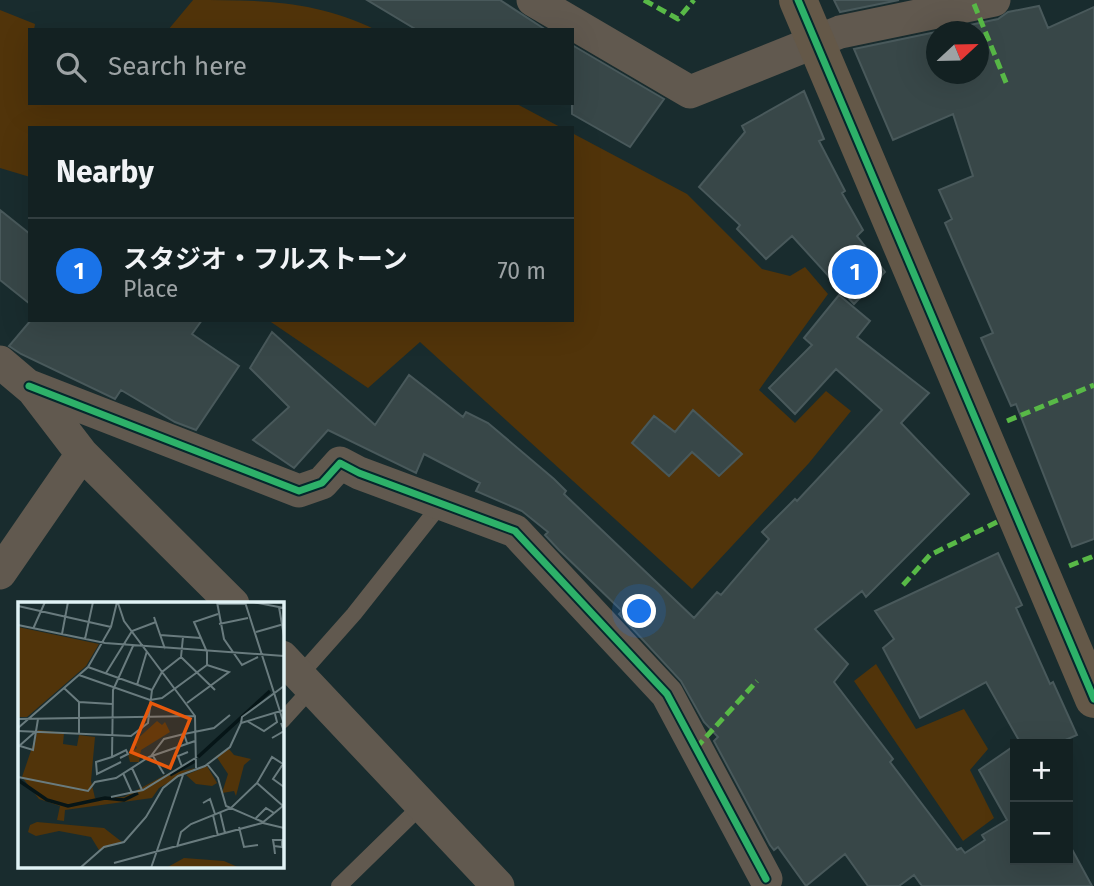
<!DOCTYPE html>
<meta charset="utf-8">
<style>
:root{--surface:#132122;--page:#1c292a;--text:#f1f3f6;--muted:#9da3a5;--line:#323e40;--accent:#1a73e8}
body{margin:0;font-family:"Fira Sans","Noto Sans JP",sans-serif;background:var(--page);color:var(--text)}
.controls{position:absolute;right:21px;bottom:21px;display:grid;overflow:hidden;border-radius:0px;box-shadow:0 7px 28px #0002}
.controls button{width:63px;height:63px;display:grid;place-items:center;padding:0;border:0;border-bottom:2px solid var(--line);background:var(--surface);color:var(--text);font:35px sans-serif}
.compass{position:absolute;left:926px;top:21px;width:63px;height:63px;border-radius:50%;background:var(--surface);box-shadow:0 7px 28px #0002;rotate:68deg}
.you{position:absolute;left:640px;top:612px;width:24px;height:24px;margin:-18px;border:5px solid #fff;border-radius:50%;background:#1a73e8;box-shadow:0 0 0 10px #1a73e833}
.badge{display:grid;place-items:center;width:46px;height:46px;border-radius:50%;background:var(--accent);color:#fff;font-size:23px;font-weight:700}
.pin{position:absolute;translate:-50% -50%;border:4px solid #fff;box-shadow:0 2px 7px #0006}
.list{margin:0;padding:0;list-style:none}
h2{display:flex;justify-content:space-between;align-items:center;height:91px;margin:0;padding:0 28px;font-size:30px}
h2 small{font-size:23px;font-weight:400;color:var(--muted)}
.list li{display:grid;grid-template-columns:46px 1fr auto;gap:21px;align-items:center;box-sizing:border-box;height:105px;padding:0 28px;border-top:2px solid var(--line)}
.list b{display:block;font-size:26px;white-space:nowrap}
.list p{margin:0;font-size:23px;white-space:nowrap;color:var(--muted)}
.list em{font-size:23px;font-style:normal;color:var(--muted)}
.icon{flex:none;width:38px;height:38px;fill:none;stroke:currentColor;stroke-width:2;stroke-linecap:round;stroke-linejoin:round}
.map{position:relative;flex:none;width:1094px;height:886px;overflow:hidden}
.search{position:absolute;background:var(--surface);box-shadow:0 7px 28px #0002;left:28px;top:28px;width:546px;height:77px;display:flex;align-items:center;gap:18px;box-sizing:border-box;padding:0 24px;border-radius:0px;color:var(--muted);font-size:26px}
.panel{position:absolute;background:var(--surface);box-shadow:0 7px 28px #0002;left:28px;top:126px;width:546px;height:196px;border-radius:0px}
.map>svg:first-child{display:block}
</style>
<div class="map">
<svg width="1094" height="886" viewBox="0 0 1094 886">
<rect width="100%" height="100%" fill="#192c2e"/>
<path fill="#51340a" d="M193,0c66,0 123,0 183,30h-208z
M0,10l35,14 -1,6h-4v73h485l47,25h-532v49l-30,-9z
M572,133l115,61 75,75 28,7 15,-9 23,27 -69,96 36,33 31,-32 25,20 -42,52 -117,126 -272,-247 -52,46 -100,-68h304z
M876,664l40,65 48,-20 24,40 -18,21 24,48 -31,23 -109,-160z"/>
<path fill="#384748" stroke="#49595b" stroke-width="2" d="M367,0h133l46,30h-129z
M834,0h65l-59,12z
M1039,6l9,22 46,-21v532l-22,8 -56,-143 -5,2 -30,-68 12,-5 -48,-110 7,-4 -13,-29 34,-14 -20,-62 -60,26 -39,-91 82,-17v42h42v-42h-41l61,-13 10,-7z
M572,45l92,54 -34,48 -58,-33z
M804,91l20,48 -5,2 26,50 -3,2 21,37 -6,6 28,36 -31,32 -62,-68 -26,23 -29,-30 3,-4 -41,-38 46,-55 -3,-6z
M0,210l30,24v70l-30,-24z
M839,295l31,26 -13,16 72,56 -28,30 68,71 -103,103 -4,-6 -47,38 33,35 -14,18 59,77 -3,3 67,88 4,-2 4,5 20,-13 -3,-5 25,-15 -28,-50 35,-24 1,114h53v-18l24,44h-170l-8,-11 -15,11h-31l-23,-32 -39,32 -28,-39 -4,3 -4,-5 -56,-104 4,-4 -14,-15 -23,-41 -62,-67 3,-3 -63,-61 -14,-15 3,-3 -26,-21 -46,-20 4,-8 -56,-29 -8,19 -88,-43 -34,38 -41,-28 36,-33 -39,-39 22,-36 103,93 34,-50 54,42 3,-5 22,11 66,56 12,12 -2,3 130,124 23,-26 4,3 48,-56 -7,-7 33,-33 2,2 85,-91 -46,-41 -41,45 -26,-26 43,-43 -8,-7z
M31,320h171l-10,14 47,32 -43,64 -21,-8 -54,-32 -6,9 -94,-45 -12,-8z
M693,410l49,44 -23,22 -27,-24 -23,24 -37,-33 22,-27 21,16z
M998,553l24,52 -6,3 34,76 3,-2 24,53 -21,9h-35l-35,-62 -66,36 -37,-70 11,-9 -19,-28z"/>
<g fill="none" stroke-linecap="round" stroke-linejoin="round">
<path stroke="#61594f" stroke-width="16" d="M299,676l55,-62 87,-110
M282,721l29,-32
M339,886l84,-82"/>
<path stroke="#61594f" stroke-width="33" d="M533,0l157,92 150,-60 154,-32
M0,362l33,28 49,64 151,150
M29,386l270,105 23,-8 18,-20 19,10 156,58 152,163 99,185
M0,573l82,-119
M282,657l216,229"/>
<path stroke="#645848" stroke-width="38" d="M798,0l296,699"/>
<path stroke="#58b947" stroke-width="5" stroke-dasharray="10 5" stroke-linecap="butt" d="M644,0l34,19 16,-19
M974,4l33,81
M1007,421l87,-36
M1069,566l25,-10
M903,585l27,-30 67,-33
M696,748l61,-67"/>
<g stroke="#04282d" stroke-width="11">
<path id="cycleway" d="M798,0l296,699
M29,386l270,105 23,-8 18,-20 19,10 156,58 152,163 99,185"/>
</g>
<use href="#cycleway" stroke="#2db169" stroke-width="7"/>
</g>
<g transform="translate(18 602)">
<rect width="266" height="266" fill="#192c2e"/>
<path d="M0,25l81,17 -13,22 -59,51h-9zM139,119l5,4 3,-3 5,10 -29,18 -2,12h-9l-2,-8 9,-6 -3,-6zM20,128l26,3 -1,11 14,2 2,-11 16,2 -4,44 4,17 29,-1 43,-23 28,-6 -36,20 -7,10 -87,12 -1,11 -7,-1 3,-14 -21,-7 -17,-22zM211,147l5,6 17,4 -7,6 -8,31 -2,-5 -12,2 6,-19 -12,-18zM189,164l10,17 -5,3 -16,-2 -10,-9zM19,220l67,6 18,14 -23,8 -8,-13 -32,-6 -23,5 -8,-4 2,-7zM166,256l40,3 16,7h-74z" fill="#51340a"/>
<path fill="none" stroke="#061517" stroke-width="3.5" d="M180,155l72,-66M152,173l25,-14M0,178l29,20 21,6 37,-8 19,2 14,-7"/>
<path fill="none" stroke="#697b7e" stroke-width="2" d="M199,0l7,37 18,26 16,-8M227,0l39,122M235,0l31,6M100,1l6,18 71,95 1,52M199,2h29M0,4l93,21M261,5l5,29M136,15l11,32M201,22l29,-6M0,23l87,18 179,13M15,27l12,-27M238,30l28,-8M44,32l6,-32M142,33l41,3M67,37l8,-37M163,55l34,33M189,63v-13l-13,-30 24,-8M70,65l64,23M88,71l26,-42 24,-9M61,73l71,25 12,-2 45,-33M119,83l10,-34M46,86l15,14 33,2M61,100v33M169,101l42,-31 -22,-7M0,117l177,-3M229,119l17,10 13,-9 -2,-8M223,121l1,-6 42,-31M0,126l70,-61 23,-40 6,-25M0,129l113,5 17,-13 4,-33 10,-18 19,-15 2,-20M254,136l12,-7 -3,-8M169,141l-3,-9 30,-6 16,-13M2,144l13,4 5,-31M0,145l17,-15M133,154l13,-17 20,-5M135,154l11,18M94,155l14,-7 2,4 -8,4M103,160l-24,12 -1,-12 16,-5 1,-67 20,-44M189,162l11,14 8,28 37,16M164,165l-4,-11 10,-4M114,166l10,22M105,171l9,20M0,175l70,14 7,-9 21,-4 33,-21 46,-16M239,181l26,23M93,195l32,-7 54,-33M185,201l7,-4 5,15M202,210l5,21M195,213l5,21M238,216l10,-10 8,5M245,221l21,5M221,225l5,20 14,-2M256,244l8,1v-7h-9l1,6 1,8M159,245l4,-15 10,-8 40,-16 26,-25 15,-26 11,7 -10,15 11,8M96,261l148,-40 22,-18M62,266l24,-21 20,-5 22,-25 17,-29 15,-12 27,-10 25,-19 11,-24 43,-13M133,266l32,-93"/>
<path fill="#e8590c" fill-opacity="0.15" stroke="#e8590c" stroke-width="3.5" d="M133,101l39,16 -20,49 -39,-16z"/>
<rect width="266" height="266" fill="none" stroke="#e0f2f5" stroke-width="3.5"/>
</g>
</svg>
<div class="controls">
<button>+</button>
<button>−</button>
</div>
<svg class="compass" viewBox="-18 -18 36 36"><path d="M0-13l5 13h-10z" fill="#e53935"/><path d="M0 13l5-13h-10z" fill="#9da3a5"/></svg>
<div class="you"></div>
<div class="pin badge" style="left:855px;top:272px">1</div>
<div class="search"><svg class="icon" aria-label="search" viewBox="0 0 24 24"><circle cx="10" cy="10" r="6"/><path d="M15 15l6 6"/></svg>Search here</div>
<section class="panel">
<h2>Nearby<small></small></h2>
<ul class="list">
<li><span class="badge">1</span><div><b>スタジオ・フルストーン</b><p>Place</p></div><em>70 m</em></li>
</ul>
</section>
</div>
